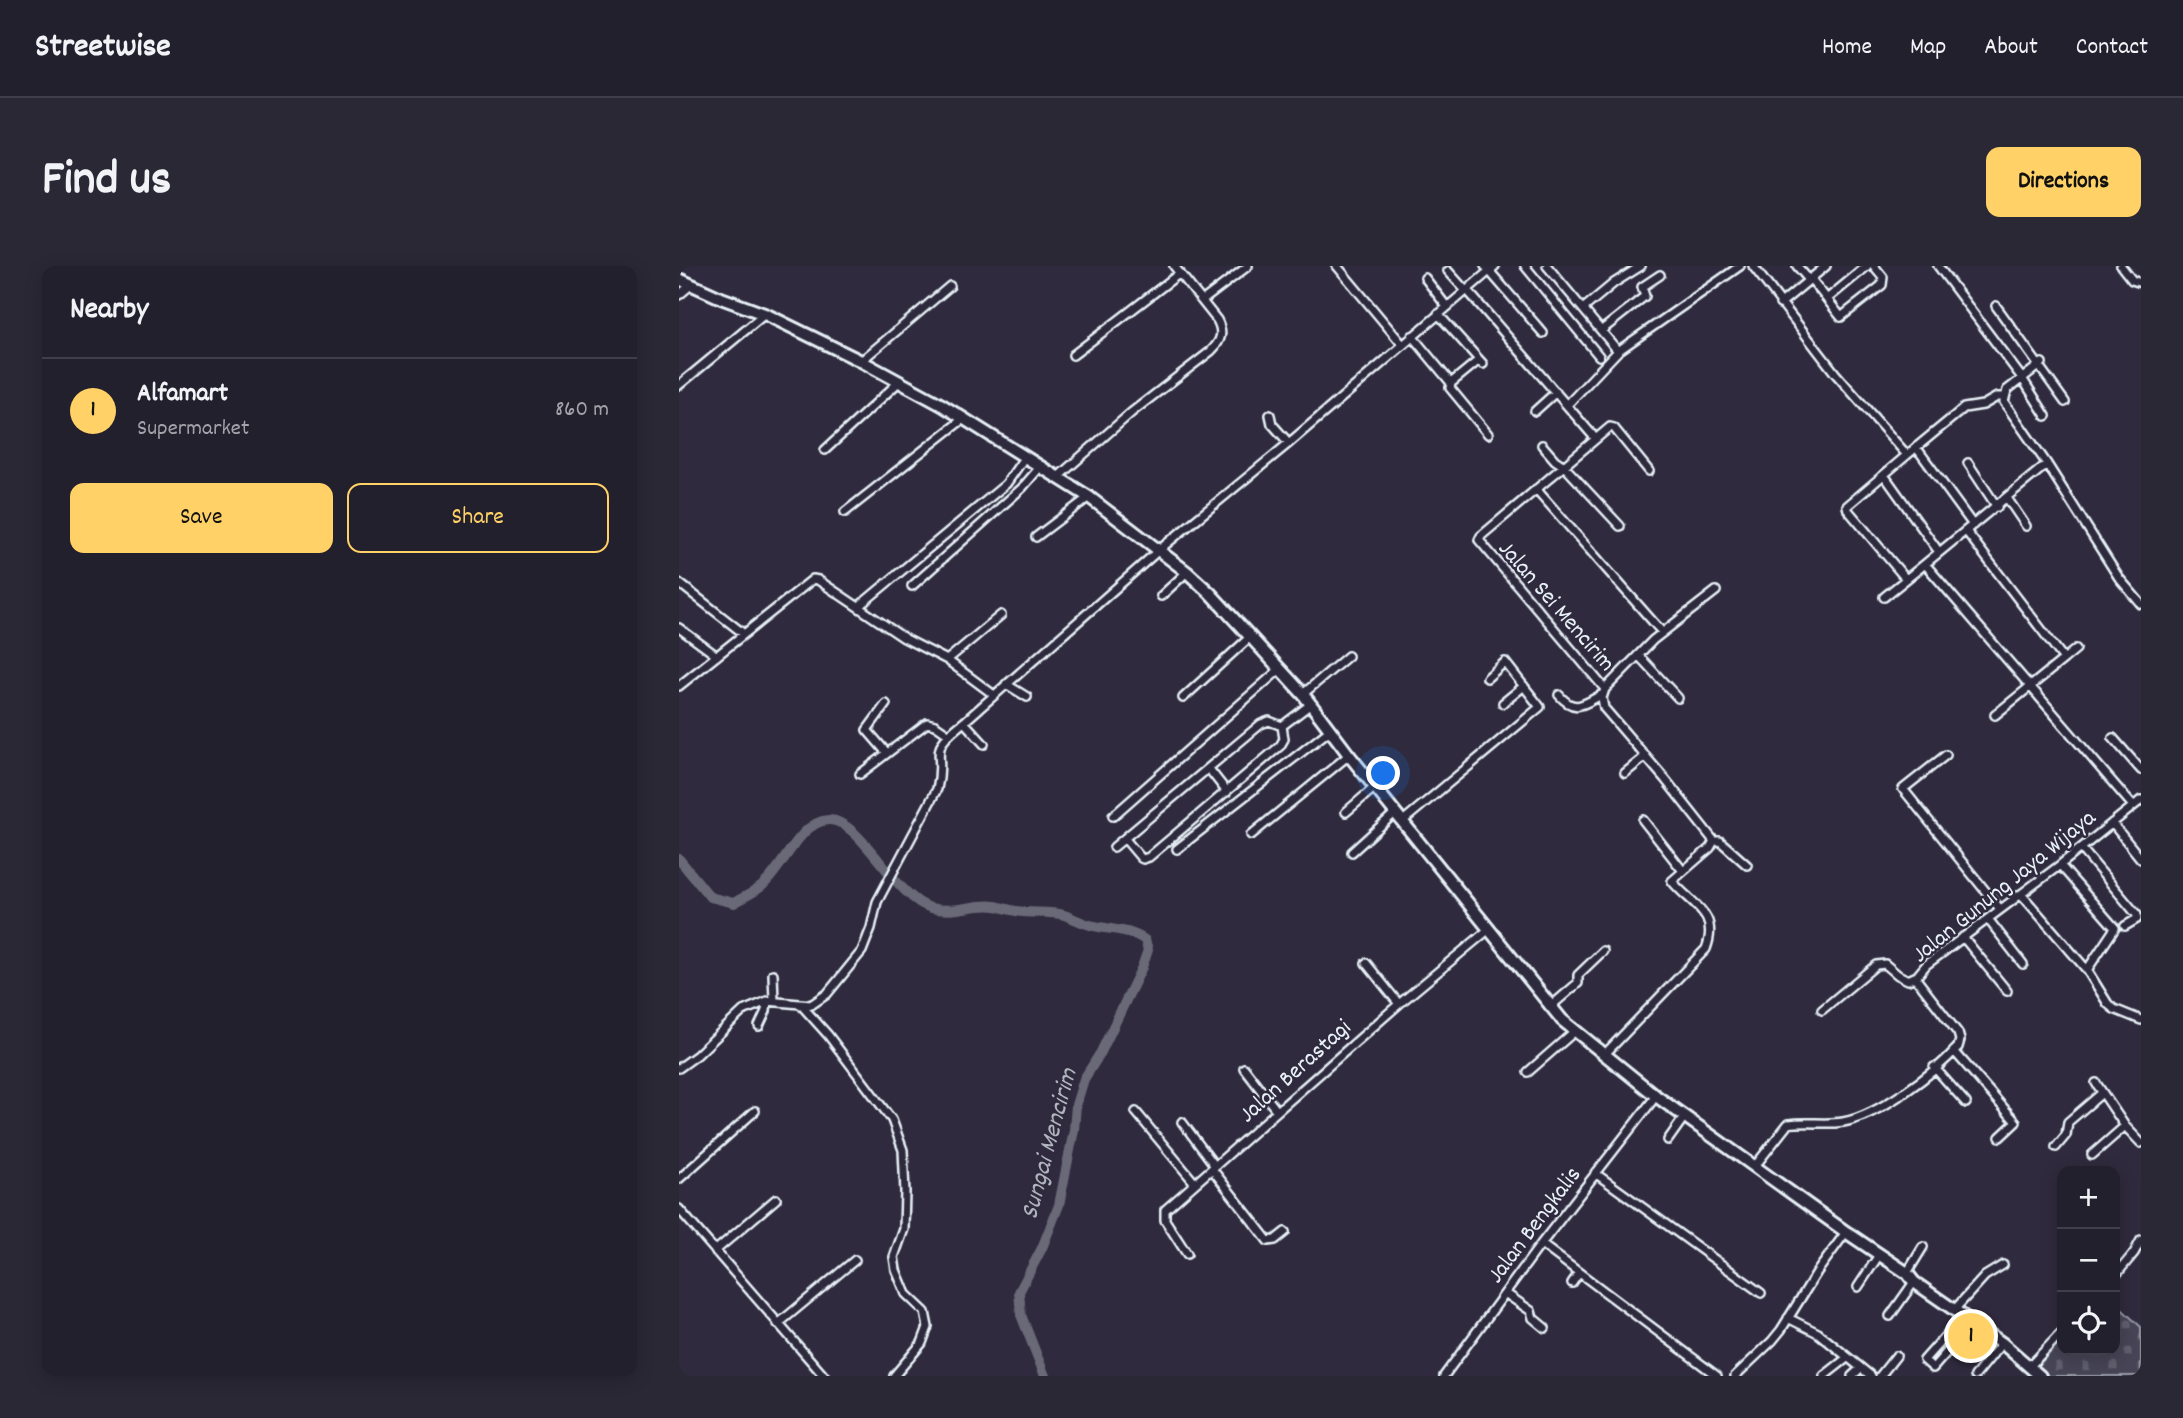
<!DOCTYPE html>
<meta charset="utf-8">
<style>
:root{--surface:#23202e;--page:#2b2836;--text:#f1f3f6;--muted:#a3a3aa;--line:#403e4a;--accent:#ffd166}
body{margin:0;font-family:Dekko,sans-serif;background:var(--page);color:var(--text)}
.controls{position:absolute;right:21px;bottom:21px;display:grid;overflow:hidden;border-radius:14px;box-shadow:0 4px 18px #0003}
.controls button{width:63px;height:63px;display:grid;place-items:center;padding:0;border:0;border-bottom:2px solid var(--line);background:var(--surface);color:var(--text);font:35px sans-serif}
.you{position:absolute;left:705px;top:508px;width:24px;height:24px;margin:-18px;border:5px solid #fff;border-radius:50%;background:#1a73e8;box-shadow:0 0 0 10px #1a73e833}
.badge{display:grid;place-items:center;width:46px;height:46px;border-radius:50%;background:var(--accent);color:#111;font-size:23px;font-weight:700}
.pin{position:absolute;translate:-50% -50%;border:4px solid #fff;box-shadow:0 2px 7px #0006}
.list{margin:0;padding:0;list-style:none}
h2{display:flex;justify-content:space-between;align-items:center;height:91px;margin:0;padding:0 28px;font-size:30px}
h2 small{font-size:23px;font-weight:400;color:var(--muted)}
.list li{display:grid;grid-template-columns:46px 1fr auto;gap:21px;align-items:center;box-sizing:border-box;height:105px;padding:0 28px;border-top:2px solid var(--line)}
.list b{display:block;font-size:26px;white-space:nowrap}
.list p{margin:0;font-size:23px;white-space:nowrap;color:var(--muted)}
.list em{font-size:23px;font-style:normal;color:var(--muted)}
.actions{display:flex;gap:14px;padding:21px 28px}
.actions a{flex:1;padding:16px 0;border:2px solid var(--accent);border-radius:14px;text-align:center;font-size:24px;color:var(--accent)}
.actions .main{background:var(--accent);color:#111}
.icon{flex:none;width:38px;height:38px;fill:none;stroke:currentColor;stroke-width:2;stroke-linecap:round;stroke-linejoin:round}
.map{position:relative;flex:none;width:1462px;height:1110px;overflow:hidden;border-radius:14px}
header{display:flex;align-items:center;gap:42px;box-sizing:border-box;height:98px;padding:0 35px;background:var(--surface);border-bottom:2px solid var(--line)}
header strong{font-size:33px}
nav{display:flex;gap:38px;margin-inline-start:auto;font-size:24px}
.intro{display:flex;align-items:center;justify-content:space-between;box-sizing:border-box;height:168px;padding:0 42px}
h1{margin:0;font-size:49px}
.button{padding:18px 32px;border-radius:14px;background:var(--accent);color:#111;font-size:24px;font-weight:700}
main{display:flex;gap:42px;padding:0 42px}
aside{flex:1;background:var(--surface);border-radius:14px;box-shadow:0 4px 18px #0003}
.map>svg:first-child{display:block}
</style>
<header>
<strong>Streetwise</strong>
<nav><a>Home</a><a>Map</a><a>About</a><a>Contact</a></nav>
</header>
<div class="intro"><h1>Find us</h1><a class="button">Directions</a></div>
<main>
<aside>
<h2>Nearby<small></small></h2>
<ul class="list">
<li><span class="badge">1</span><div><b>Alfamart</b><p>Supermarket</p></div><em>860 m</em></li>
</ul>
<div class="actions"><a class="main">Save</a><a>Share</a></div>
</aside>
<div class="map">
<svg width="1462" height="1110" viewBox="0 0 1462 1110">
<defs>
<pattern id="cemetery-stones" width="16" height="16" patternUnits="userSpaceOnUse" patternTransform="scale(1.75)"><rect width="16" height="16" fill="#464455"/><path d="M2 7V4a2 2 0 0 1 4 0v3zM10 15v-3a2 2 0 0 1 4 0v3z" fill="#615f6e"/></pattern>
</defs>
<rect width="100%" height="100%" fill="#2f2a3d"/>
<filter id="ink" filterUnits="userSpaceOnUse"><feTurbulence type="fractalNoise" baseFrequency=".0143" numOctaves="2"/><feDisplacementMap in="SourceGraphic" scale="14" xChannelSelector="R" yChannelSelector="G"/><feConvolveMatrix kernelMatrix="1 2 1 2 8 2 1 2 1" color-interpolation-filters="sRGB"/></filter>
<g filter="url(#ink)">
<path fill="url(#cemetery-stones)" stroke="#979aa6" stroke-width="2" d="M1436,1037l26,24v49h-92l-11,-10 24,-27v11h53z"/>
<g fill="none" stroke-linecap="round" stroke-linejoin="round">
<path stroke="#696978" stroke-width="10" d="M0,593l31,38 24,6c9,-6 20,-10 28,-17 21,-17 37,-64 66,-66 31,-3 68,79 103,88 25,6 43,-5 64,-2 7,1 14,4 21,5 16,3 32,0 48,4 10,3 19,9 30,11 18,4 35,3 51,14l3,10 -6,17 -41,85 -17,27 -8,26 -2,25 -15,75 -17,43 -23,44 2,23 24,61"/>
<g stroke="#e8f1f8" stroke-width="12">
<path id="street" d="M658,0l65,78
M806,0l58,67
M846,0l74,90
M868,0l71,85
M1074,0l82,107 72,82 -60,51 1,4 58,69
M1118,0l12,14
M1259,0l84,112 24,38
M1442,0l11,14 9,3
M769,5l18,20
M746,12l22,29
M1132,13l30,38 41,-32 1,-8 -9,-11
M788,24l128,148
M0,29l12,-10
M1148,33l40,-33
M523,35l46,-35
M1101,38l46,-38
M1317,40l69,96
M905,42l30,-25 27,-17
M759,48l45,50
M923,64l43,-34 -3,-9 18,-12
M733,70l39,47 -1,5 38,46
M394,89l107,-82
M182,95l89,-75
M1363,97l-35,27 -3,12 43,62 72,114 22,26
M772,117l28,-23
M0,119l86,-71
M888,139l51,-54 122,-85
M856,145l21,-19
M591,149l2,9 17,19
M863,179l13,15 9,6 56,60
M1237,181l57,78
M146,184l75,-69
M1228,189l57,-47 19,-3 14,-8h7
M1289,197l29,44
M1205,209l55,77
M380,210l73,-64 79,-61c10,-10 13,-18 6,-31l-43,-54
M857,223l126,143
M1328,232l19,28
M166,246l118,-93
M1287,265l98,128 -69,56
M357,271l53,-40
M1246,298l122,-100
M0,317l65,51
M233,320l110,-98 19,-22
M482,330l26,-24
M1205,331l41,-33 208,242
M179,341l148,-123 18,-26
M0,362l38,28
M959,389l40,43
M1385,393l12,-10
M268,394l54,-45
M327,418l21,13
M0,420l134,-107 5,1 86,58 43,22 47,35
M926,423l-126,-149 2,-4 129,-109 4,1 35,43
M624,428l45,-38
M880,429c16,19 25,9 44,-1
M504,432l67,-61
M824,437l21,-17
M207,438l-19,26 19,22
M285,456l20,22
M1434,472l28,32
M1267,489l-43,34 97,120
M530,503l18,23
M946,507l21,-17
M181,508l67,-51 8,2 13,9
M667,546l29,-25
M434,550l167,-147
M964,554l40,51
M724,555l137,-114 -35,-45 -18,16
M1433,557l29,36
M572,569l98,-80
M446,573l16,19 2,1 6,-2 131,-111 4,-7 -2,-13
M1035,575l-49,-62 -61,-71 -2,-10 3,-9 48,-49 63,-49
M1035,575h6l27,24
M435,581l147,-123 8,-3 13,5 29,-22
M1402,582l56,67v4l-12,7
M498,583l153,-119
M673,586l44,-40
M1381,599l55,63 -28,42
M1342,628l66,76 21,34 6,5 27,11
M1309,653l35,45
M1284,671l44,54
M687,697l33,41
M94,708l1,27
M123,740l26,29 64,85 11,30 2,42 -1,37 -10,28 2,13 10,24 19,18 3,15 -6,16 -28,33
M871,741l28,-24v-8l25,-24
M1143,744l54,-45 9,-1 13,11 10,5 9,-4 9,-11 134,-100 81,-65
M80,760l7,-15 1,-10
M1275,785l62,71 -16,15
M925,789l102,-106c14,-37 -15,-44 -34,-68l38,-33 4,-7
M1255,801l32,36
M0,802l18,-13 46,-44 24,-10 44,4 16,-11 35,-43 9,-23 6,-26 60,-113c10,-39 -13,-36 27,-67l195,-172 130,-107 206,-177
M565,802l33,43
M849,806l47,-41
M1417,817l29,43 16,17
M457,846l58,70
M503,856l33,44
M989,874l17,-24
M1377,881l10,-12 2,-13 34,-29
M1413,889l33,-29
M1076,900l33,-42c18,-3 37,1 55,-2 35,-6 92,-49 115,-75l2,-7 -2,-7 -41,-53v-4
M533,903l56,72 7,-1 10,-8
M916,907l166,120
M0,913l76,-68
M0,943l145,167
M862,978l176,132
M36,985l61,-52
M508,988l-22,-34v-10l234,-206 89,-74
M1228,1007l16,-26
M1436,1010l19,-23 7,-13
M893,1017l7,-10
M1179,1021l21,-32
M826,1027l26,18 2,7 12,10
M1276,1043l30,-33 18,-11
M1285,1049l-40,45 9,8 40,-46
M1211,1050l24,-34
M1109,1052l30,15 53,43
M99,1058l77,-64
M1351,1100l32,-34
M765,1110l97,-132 115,-148
M1056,1110l37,-35 9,-11 36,-58 29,-40
M1145,1110l23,-18
M1173,1110l9,-8
M1201,1110l16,-20
M1296,1110l27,-33"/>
</g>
<g stroke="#e8f1f8" stroke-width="16">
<path id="primary" d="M0,13l42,19 46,17 94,46 81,44 147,92 98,75 23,21 93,101 46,61 213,265 94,76 190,136 61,41 7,9 88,61 38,33"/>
</g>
<use href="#street" stroke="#2f2a3d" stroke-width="7"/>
<use href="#primary" stroke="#2f2a3d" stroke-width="10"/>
</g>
</g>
<g text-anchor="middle" stroke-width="5" stroke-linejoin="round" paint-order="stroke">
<g font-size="24" fill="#e8f1f8" stroke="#2f2a3d">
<text transform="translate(879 339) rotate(49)" y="8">Jalan Sei Mencirim</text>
<text transform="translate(1324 619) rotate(-39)" y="8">Jalan Gunung Jaya Wijaya</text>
<text transform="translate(615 804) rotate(-42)" y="8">Jalan Berastagi</text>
<text transform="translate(854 958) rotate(-53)" y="8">Jalan Bengkalis</text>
</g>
<g font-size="26" font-style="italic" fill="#afb4be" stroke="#2f2a3d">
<text transform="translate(368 877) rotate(-75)" y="9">Sungai Mencirim</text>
</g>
</g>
</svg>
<div class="controls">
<button>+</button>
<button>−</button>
<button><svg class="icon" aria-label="locate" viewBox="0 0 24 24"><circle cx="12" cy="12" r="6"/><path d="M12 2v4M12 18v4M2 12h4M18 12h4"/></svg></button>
</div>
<div class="you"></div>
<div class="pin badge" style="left:1292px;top:1070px">1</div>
</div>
</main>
